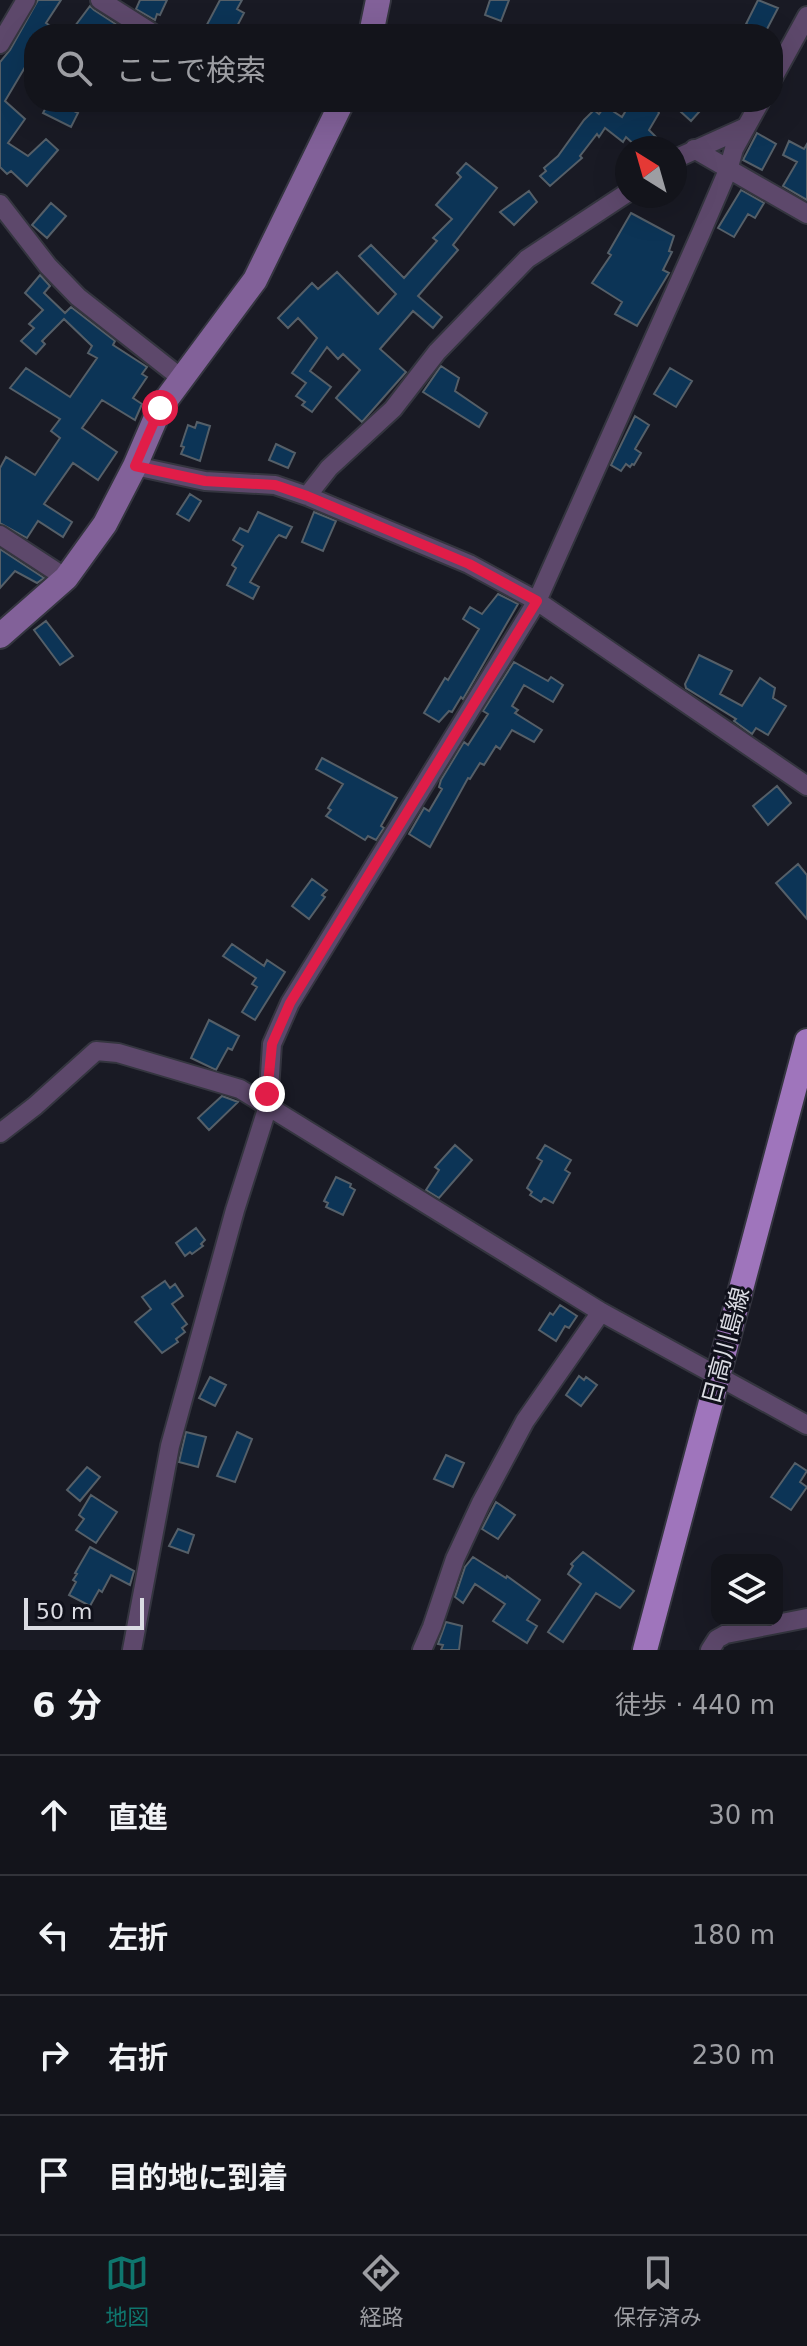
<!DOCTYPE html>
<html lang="ja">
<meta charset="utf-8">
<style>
:root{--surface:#13141b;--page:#1c1d24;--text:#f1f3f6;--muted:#9d9ea3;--line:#32333a;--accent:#0f766e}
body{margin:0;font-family:"DejaVu Sans","Noto Sans JP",sans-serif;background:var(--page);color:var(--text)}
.controls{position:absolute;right:24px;bottom:24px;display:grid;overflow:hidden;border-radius:16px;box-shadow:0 8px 32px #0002}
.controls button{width:72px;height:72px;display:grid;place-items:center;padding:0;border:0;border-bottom:2px solid var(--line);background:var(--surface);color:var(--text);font:40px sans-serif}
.compass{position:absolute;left:615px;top:136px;width:72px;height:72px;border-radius:50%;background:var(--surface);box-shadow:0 8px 32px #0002;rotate:323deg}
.scale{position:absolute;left:24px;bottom:20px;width:120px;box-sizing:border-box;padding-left:8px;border:4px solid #dbdce3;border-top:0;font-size:22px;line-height:28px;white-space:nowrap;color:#dbdce3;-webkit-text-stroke:6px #10111b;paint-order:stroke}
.stop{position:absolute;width:24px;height:24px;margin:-18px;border:6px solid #e11d48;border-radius:50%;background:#fff}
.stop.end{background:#e11d48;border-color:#fff;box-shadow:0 2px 8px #0008}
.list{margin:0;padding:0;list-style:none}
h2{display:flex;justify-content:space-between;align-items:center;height:104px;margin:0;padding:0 32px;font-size:34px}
h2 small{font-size:26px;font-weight:400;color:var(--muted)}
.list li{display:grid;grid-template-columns:52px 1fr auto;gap:24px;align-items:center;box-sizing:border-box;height:120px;padding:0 32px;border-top:2px solid var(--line)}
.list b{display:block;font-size:30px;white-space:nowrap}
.list em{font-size:26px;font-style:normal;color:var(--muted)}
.icon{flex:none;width:44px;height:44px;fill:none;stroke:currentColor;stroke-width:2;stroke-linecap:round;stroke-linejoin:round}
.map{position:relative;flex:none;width:807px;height:1650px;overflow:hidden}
.search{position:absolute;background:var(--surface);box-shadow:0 8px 32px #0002;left:24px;right:24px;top:24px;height:88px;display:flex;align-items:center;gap:20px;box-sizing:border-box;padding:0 28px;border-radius:32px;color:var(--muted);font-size:30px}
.sheet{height:584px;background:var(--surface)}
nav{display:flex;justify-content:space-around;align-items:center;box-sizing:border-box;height:112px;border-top:2px solid var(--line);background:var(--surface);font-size:22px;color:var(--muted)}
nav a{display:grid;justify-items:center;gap:4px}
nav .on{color:var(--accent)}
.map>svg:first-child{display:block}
</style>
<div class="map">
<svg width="807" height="1650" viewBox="0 0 807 1650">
<rect width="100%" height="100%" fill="#191a24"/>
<path fill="#0c3456" stroke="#555f68" stroke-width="2" d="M38,0h23l-15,23 16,11h-28v18l-29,49 20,18 -17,24 20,13 18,-17 12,11 -31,36 -16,-15 -4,3 -7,-7v-105l10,-12z
M140,0h27l-7,15 -3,-1 -2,6 -19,-11z
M220,0h22l-5,9 7,4 -11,21h-31z
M490,0h19l-8,21 -16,-6z
M758,0l20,8 -13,25 -19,-9z
M90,6l4,4 37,24h-62z
M49,102h8l21,11 -7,14 -28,-14z
M631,102h22l6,11 -10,17 10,10 -8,8h-13l-12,-11 -3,5 -18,-14 -6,9 -2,-3 -17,22 2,2 -32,28 -10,-10 6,-5 -2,-3 14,-12 26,-36 10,-10 5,4 6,-8 17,11z
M670,102h38l-17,19z
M757,133l19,11 -14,26 -19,-10z
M789,141l15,8 3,-5v56l-24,-14 14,-24 -14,-7z
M466,163l31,25 -44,57 5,5 -40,46 24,21 -9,11 -20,-17 -33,38 26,23 -44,50 -26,-24 24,-28 -17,-16 -5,5 -11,-12 -17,24 21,16 -19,25 -10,-7 3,-3 -9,-6 10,-13 -14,-10 25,-35 -19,-20 -10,10 -10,-10 34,-35 6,6 19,-17 41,42 18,-20 -37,-38 12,-11 33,33 33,-37 -4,-3 19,-19 -16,-14 25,-28 -4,-4z
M741,190l23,13 -9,15 -7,-4 -14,23 -16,-9z
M529,191l8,11 -23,23 -14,-13z
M51,203l15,13 -19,22 -15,-13z
M631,213l43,23 -5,15 3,1 -9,18 6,3 -32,53 -22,-12 7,-12 -30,-19 19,-28 -3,-2z
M40,275l10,11 -6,7 21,20 6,-6 44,34 -2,4 34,22 -5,7 5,3 -14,21 9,6 -7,16 -33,-20 -20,28 35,24 -19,28 -25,-17 -29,41 28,18 -9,15 -25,-16 -11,17 -27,-15v-55l6,-11 29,18 25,-37 -9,-7 9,-12 -50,-31 16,-20 44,29 27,-39 -9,-5 4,-7 -28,-27 -22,22 3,3 -9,10 -15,-13 13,-13 -5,-4 14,-14 -18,-17z
M441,366l18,12 -4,13 32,22 -8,14 -56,-35z
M670,368l22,13 -16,26 -22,-13z
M635,416l14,9 -14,24 6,4 -7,12 -2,-1 -2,3 -4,-3 -5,7 -10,-6z
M197,422l13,4 -10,35 -19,-7 3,-7 -3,-1 7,-21 7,3z
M276,444l19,9 -7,15 -19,-8z
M190,494l11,7 -12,20 -12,-7z
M258,512l34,15 -6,11 -7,-3 -3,3 -26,44 9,5 -6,12 -26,-14 9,-17 -4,-3 11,-19 -10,-6 7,-12 8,4z
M314,512l22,9 -13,30 -21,-9z
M0,549l44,29 -7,5 -22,-12 -15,17z
M498,594l20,10 -55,95 -2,-2 -9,15 -3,-1 -10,11 -15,-9 21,-35 3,2 31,-51 -16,-10 7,-12 12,7z
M46,621l27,35 -13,9 -26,-35z
M699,655l33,16 -12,23 22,12 18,-28 15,10 -2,10 13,8 -18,29 -12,-7 -4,6 -18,-13 2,-2 -50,-31 -1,-4z
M514,662l34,19 3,-4 12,8 -10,17 -29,-17 -12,21 6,4 -3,3 27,17 -8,12 -22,-12 -12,19 -4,-3 -12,19 -4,-2 -10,16 -2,-1 -38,69 -21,-13 15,-26 5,3 13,-22 -3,-2 2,-7 23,-38 4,3 20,-31 -5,-3z
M322,758l75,40 -16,28 3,2 -8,12 -8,-4 -3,4 -39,-24 5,-6 -3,-2 15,-24 -27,-15z
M777,786l14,17 -23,22 -15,-19z
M798,864l9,11v44l-31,-36z
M312,879l15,11 -5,5 3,2 -16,22 -17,-13z
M232,944l32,22 3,-6 18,12 -30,48 -13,-8 15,-25 -5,-3 4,-6 -33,-22z
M209,1020l30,16 -7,14 -4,-2 -12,22 -25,-12z
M222,1096l16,6 -29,28 -11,-12z
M455,1145l17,15 -33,38 -13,-8 13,-20 -4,-3z
M545,1145l26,15 -6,10 5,3 -17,30 -9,-5 -3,4 -11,-7 2,-3 -5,-4 15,-27 -5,-3z
M336,1177l15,7 -1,3 5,3 -12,25 -17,-8 2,-4 -4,-2z
M196,1228l9,12 -4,4 2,2 -11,8 -2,-2 -5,4 -9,-13z
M165,1281l5,7 5,-4 8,12 -11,8 15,20 -5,4 3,4 -9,7 2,3 -16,11 -27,-31 16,-13 -9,-12z
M560,1305l17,11 -8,12 -4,-2 -9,15 -17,-11 11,-17 3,2z
M579,1376l5,4 2,-3 11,8 -16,21 -15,-11z
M210,1377l16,8 -11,21 -16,-8z
M186,1432l20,5 -8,30 -19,-5z
M237,1432l15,7 -17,43 -18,-6z
M446,1455l18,8 -11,24 -19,-8z
M795,1463l12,8 -7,11 7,5 -16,23 -20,-13z
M87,1467l13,10 -20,24 -13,-11z
M91,1495l26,17 -21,31 -20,-13 8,-11 -5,-4z
M496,1502l19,13 -17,24 -16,-10z
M178,1529l16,6 -6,18 -19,-7z
M90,1547l44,24 -4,14 -19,-10 -9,17 -3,-2 -9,16 -21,-11 7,-13 -3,-2 4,-6 -2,-1z
M583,1552l51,39 -14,17 -24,-15 -33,49 -15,-10 33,-48 -13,-10 5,-8 -2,-2z
M473,1557l33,21 1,-2 33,24 -13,20 10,6 -10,17 -34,-22 12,-17 -30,-20 -12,19 -8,-6 10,-30z
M446,1622l16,4 -3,24h-18l2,-5 -5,-1z"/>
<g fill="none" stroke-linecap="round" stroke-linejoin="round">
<g stroke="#34353f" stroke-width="22">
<path id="street" d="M100,0l54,34
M0,44l26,-44
M773,78l34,-62
M694,149l113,65
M675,159l71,-32
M0,204l48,62 30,31 103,81
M135,466l70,15 70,4 32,11 162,68 68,37 270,185
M307,496l22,-28 64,-59 44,-57 90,-93 100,-66
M0,535l66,43
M0,1133l35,-27 61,-55 22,2 122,36 361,223 206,113
M132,1650l38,-204 65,-236 33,-104 4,-62 18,-41 247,-402 164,-368 27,-63 6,-21 26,-47
M422,1650l10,-23 23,-68 26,-56 44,-82 76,-109
M710,1650l7,-11 9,-5 81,-16"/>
</g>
<g stroke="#34353f" stroke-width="28">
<path id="secondary" d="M371,34l7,-34
M0,636l66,-58 39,-54 30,-58 25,-58 95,-128 87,-178"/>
</g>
<g stroke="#34353f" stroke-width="28">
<path id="primary" d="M645,1650l162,-609"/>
</g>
<use href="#street" stroke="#5d486b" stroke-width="18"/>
<use href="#secondary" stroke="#826199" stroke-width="24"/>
<use href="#primary" stroke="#9f75bc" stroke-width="24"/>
</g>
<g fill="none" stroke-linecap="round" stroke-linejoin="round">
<path stroke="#e11d48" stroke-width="10" d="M160,408l-25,58 70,15 70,4 32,11 162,68 68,37 -247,402 -18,41 -5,50"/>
</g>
<g text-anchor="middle" stroke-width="6" stroke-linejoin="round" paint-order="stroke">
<g font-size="24" fill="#dbdce3" stroke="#10111b">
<text transform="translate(726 1346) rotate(-75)" y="8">日高川島線</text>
</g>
</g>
</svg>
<div class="controls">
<button><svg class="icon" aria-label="layers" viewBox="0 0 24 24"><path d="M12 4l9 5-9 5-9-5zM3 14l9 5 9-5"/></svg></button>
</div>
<svg class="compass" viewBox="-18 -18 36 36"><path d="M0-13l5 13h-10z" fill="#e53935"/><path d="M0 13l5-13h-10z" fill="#9d9ea3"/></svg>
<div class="scale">50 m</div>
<div class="stop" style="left:160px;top:408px"></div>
<div class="stop end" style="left:267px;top:1094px"></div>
<div class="search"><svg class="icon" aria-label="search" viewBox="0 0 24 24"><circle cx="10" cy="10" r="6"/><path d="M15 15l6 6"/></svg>ここで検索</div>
</div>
<section class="sheet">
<h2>6 分<small>徒歩 · 440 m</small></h2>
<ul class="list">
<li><svg class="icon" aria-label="ahead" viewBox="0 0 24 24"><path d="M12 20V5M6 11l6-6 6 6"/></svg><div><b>直進</b></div><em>30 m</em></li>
<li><svg class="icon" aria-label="left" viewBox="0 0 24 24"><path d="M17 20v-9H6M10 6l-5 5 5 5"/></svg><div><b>左折</b></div><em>180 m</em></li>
<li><svg class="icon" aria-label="right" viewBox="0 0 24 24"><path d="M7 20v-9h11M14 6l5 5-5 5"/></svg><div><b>右折</b></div><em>230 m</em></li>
<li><svg class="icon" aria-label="arrive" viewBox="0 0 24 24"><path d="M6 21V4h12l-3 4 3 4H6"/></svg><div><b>目的地に到着</b></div></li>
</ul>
</section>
<nav>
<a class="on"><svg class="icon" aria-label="map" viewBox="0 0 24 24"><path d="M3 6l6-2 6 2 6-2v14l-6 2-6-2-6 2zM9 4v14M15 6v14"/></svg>地図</a>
<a><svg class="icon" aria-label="directions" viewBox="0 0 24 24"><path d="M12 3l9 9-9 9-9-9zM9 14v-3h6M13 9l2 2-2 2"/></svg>経路</a>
<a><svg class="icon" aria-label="saved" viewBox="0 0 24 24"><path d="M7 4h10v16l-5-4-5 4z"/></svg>保存済み</a>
</nav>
